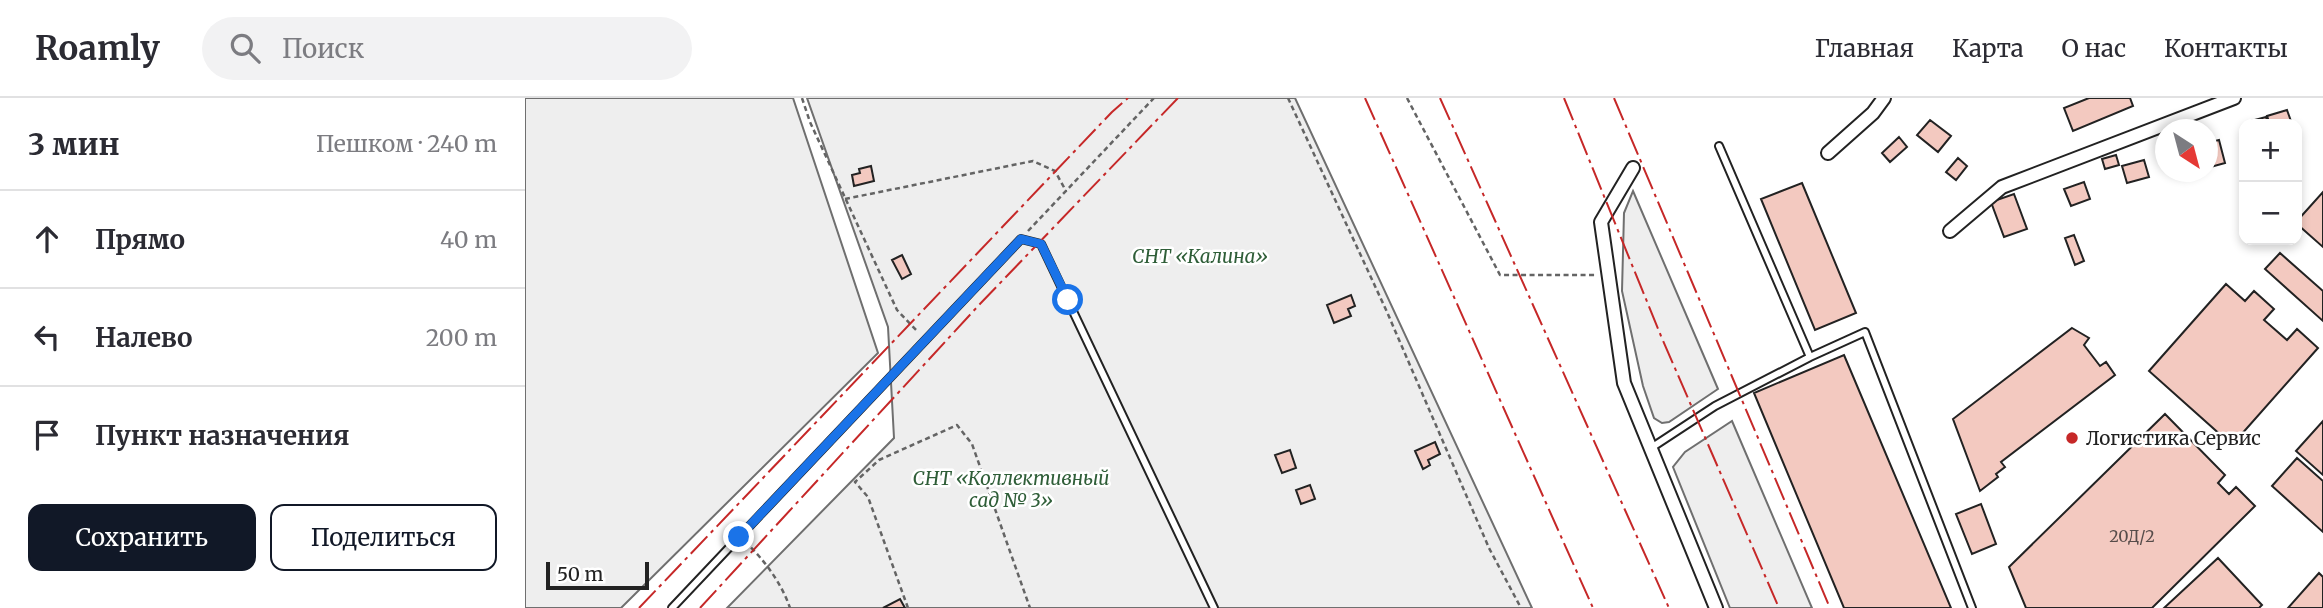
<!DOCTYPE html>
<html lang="ru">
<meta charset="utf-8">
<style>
:root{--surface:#fff;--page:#f2f2f3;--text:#2b2b33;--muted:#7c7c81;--line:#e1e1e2;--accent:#111827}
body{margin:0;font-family:Merriweather,serif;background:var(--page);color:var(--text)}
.controls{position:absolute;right:21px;top:21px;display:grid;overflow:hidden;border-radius:14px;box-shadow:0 4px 10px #0003}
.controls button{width:63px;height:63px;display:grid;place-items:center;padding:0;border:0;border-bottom:2px solid var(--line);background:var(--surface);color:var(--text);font:35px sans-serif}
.compass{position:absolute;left:1630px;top:21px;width:63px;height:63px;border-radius:50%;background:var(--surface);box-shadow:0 4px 10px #0003;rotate:144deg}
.scale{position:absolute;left:21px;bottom:18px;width:103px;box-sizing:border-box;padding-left:7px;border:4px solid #222;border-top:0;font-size:19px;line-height:24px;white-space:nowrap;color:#222;-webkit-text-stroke:5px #fff;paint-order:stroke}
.stop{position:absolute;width:21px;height:21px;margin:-16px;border:5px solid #1a73e8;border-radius:50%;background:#fff}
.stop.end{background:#1a73e8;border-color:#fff;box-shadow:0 2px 7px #0008}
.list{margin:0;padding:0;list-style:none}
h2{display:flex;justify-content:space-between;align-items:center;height:91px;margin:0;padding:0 28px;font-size:30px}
h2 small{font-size:23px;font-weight:400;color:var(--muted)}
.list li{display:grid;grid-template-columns:46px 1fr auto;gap:21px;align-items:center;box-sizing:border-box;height:98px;padding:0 28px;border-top:2px solid var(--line)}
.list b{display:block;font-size:26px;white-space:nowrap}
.list em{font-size:23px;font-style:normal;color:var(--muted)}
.actions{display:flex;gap:14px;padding:21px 28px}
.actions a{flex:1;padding:16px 0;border:2px solid var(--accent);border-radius:14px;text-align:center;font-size:24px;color:var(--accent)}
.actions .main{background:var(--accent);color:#fff}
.icon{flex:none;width:38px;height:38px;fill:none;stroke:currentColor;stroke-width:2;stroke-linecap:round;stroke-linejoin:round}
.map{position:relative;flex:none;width:1798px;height:510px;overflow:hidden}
header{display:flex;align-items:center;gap:42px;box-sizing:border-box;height:98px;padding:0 35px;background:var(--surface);border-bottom:2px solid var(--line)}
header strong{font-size:33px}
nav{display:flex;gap:38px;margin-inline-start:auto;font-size:24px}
.search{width:490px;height:63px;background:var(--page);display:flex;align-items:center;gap:18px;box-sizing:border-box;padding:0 24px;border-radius:38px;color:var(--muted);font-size:26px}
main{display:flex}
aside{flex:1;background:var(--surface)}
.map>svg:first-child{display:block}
</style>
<header>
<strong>Roamly</strong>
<div class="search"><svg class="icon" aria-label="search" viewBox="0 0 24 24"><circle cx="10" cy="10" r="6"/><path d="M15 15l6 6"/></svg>Поиск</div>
<nav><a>Главная</a><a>Карта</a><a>О нас</a><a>Контакты</a></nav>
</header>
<main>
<aside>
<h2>3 мин<small>Пешком · 240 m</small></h2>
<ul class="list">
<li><svg class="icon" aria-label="ahead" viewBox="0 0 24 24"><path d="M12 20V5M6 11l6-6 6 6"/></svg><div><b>Прямо</b></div><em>40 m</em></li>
<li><svg class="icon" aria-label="left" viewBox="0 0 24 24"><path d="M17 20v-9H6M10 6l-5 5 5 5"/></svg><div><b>Налево</b></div><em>200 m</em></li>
<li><svg class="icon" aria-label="arrive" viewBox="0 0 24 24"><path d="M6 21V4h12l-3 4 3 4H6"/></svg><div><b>Пункт назначения</b></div></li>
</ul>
<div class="actions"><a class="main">Сохранить</a><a>Поделиться</a></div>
</aside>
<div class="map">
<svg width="1798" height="510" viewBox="0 0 1798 510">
<rect width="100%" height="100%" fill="#fff"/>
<path fill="#eee" stroke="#6f6f6f" stroke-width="2" d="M0,0h268l85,255 -257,255h-96z
M282,0h488l237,510h-805l167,-170 -6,-111z
M1108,93l85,198 -49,33 -7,1 -8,-5 -11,-32 -21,-95 2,-78z
M1207,323l80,187h-82l-57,-141 12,-15z"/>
<path fill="#f3c9c0" stroke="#222" stroke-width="2" d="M1564,0h41l3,8 -60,25 -9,-23z
M1762,12l5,14h-22l-3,-8z
M1741,19l2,7h-16l-1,-3z
M1405,22l21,16 -13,16 -21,-17z
M1374,39l8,10 -17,15 -8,-9z
M1694,42l6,23 -18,5v-25z
M1591,57l3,10 -14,4 -3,-10z
M1433,60l9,8 -11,14 -10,-8z
M1619,62l5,17 -22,6 -5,-17z
M346,68l3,15 -20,5 -2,-11 8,-2 -1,-4z
M1559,84l6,17 -19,7 -7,-17z
M1277,85l54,130 -41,17 -54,-131z
M1798,94v55l-26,-23v-3z
M1489,96l13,35 -23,8 -13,-35z
M1549,137l10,26 -9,4 -10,-27z
M1755,155l43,38v30l-58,-52z
M377,157l9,19 -9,5 -10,-19z
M1701,186l19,17 9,-10 20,18 -10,11 23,20 10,-11 21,19 -86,97 -83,-74z
M826,197l4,11 -7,3 3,7 -17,7 -7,-18z
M1547,230l17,10 -5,7 16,21 6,-4 9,13 -114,87 4,5 -9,7 2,3 -18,14 -27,-72z
M1319,257l107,253h-107l-90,-215z
M1640,316l60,61 -7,8 11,11 7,-7 19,19 -103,102h-126l-17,-41z
M1798,323v54l-27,-24z
M910,344l5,12 -12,6 2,5 -7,4 -8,-18z
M765,352l6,18 -14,5 -7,-18z
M1772,360l26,23v51l-51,-46z
M785,387l5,14 -14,5 -5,-14z
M1456,406l15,40 -24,10 -16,-40z
M1693,460l44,47 -3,3h-95z
M1794,475l4,4v31h-35z
M375,501l5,9h-22z"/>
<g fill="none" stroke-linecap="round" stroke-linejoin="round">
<g stroke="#222" stroke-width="10">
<path id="lane" d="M1194,48l91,211 55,-25 107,276
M1126,350l64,-42 95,-49
M147,510l349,-369 20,5 173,364"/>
</g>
<g stroke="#222" stroke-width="16">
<path id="street" d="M1303,55l45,-40 11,-15
M1108,70l-32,54 23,161 92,225
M1425,133l52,-44 232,-89"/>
</g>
<path stroke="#646464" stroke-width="2.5" stroke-dasharray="5 3.5" stroke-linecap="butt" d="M277,0l8,24 87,188 21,22
M763,0l99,214 102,236 32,60
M882,0l93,177h95
M320,101l188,-38 22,10 11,20
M503,133l126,-133
M220,444c19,17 37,42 45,66
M383,510l-40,-111 -13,-15 24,-22 78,-35 15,19 58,164"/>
<use href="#lane" stroke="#fff" stroke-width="6"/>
<use href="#street" stroke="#fff" stroke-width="12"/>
<path stroke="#c62828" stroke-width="2" stroke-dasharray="24 5 3.5 5" stroke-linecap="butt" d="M840,0l228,510
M915,0l229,510
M1039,0l97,238 118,272
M1089,0l216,510
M114,510l473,-496 16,-14
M175,510l279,-303 199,-207"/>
</g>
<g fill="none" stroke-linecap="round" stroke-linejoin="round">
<path stroke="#1a73e8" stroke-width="9" d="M214,439l282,-298 20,5 27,56"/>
</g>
<circle fill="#c62828" stroke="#fff" stroke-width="2.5" cx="1547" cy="340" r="7"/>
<g text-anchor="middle" stroke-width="5" stroke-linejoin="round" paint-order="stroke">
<g font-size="16" fill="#564c4a">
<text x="1607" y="444">20Д/2</text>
</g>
<g font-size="19" font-style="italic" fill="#2f5e38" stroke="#fff">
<text x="675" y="165">СНТ «Калина»</text>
<text x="486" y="387">СНТ «Коллективный<tspan x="486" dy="22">сад № 3»</tspan></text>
</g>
<g font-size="19" fill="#222" stroke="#fff" text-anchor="start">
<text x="1561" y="347">Логистика Сервис</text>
</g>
</g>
</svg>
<div class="controls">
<button>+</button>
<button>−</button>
</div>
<svg class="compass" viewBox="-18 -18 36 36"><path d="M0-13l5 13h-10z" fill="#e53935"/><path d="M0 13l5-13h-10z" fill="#7c7c81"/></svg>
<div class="scale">50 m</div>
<div class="stop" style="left:543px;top:202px"></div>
<div class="stop end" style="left:214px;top:439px"></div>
</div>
</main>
